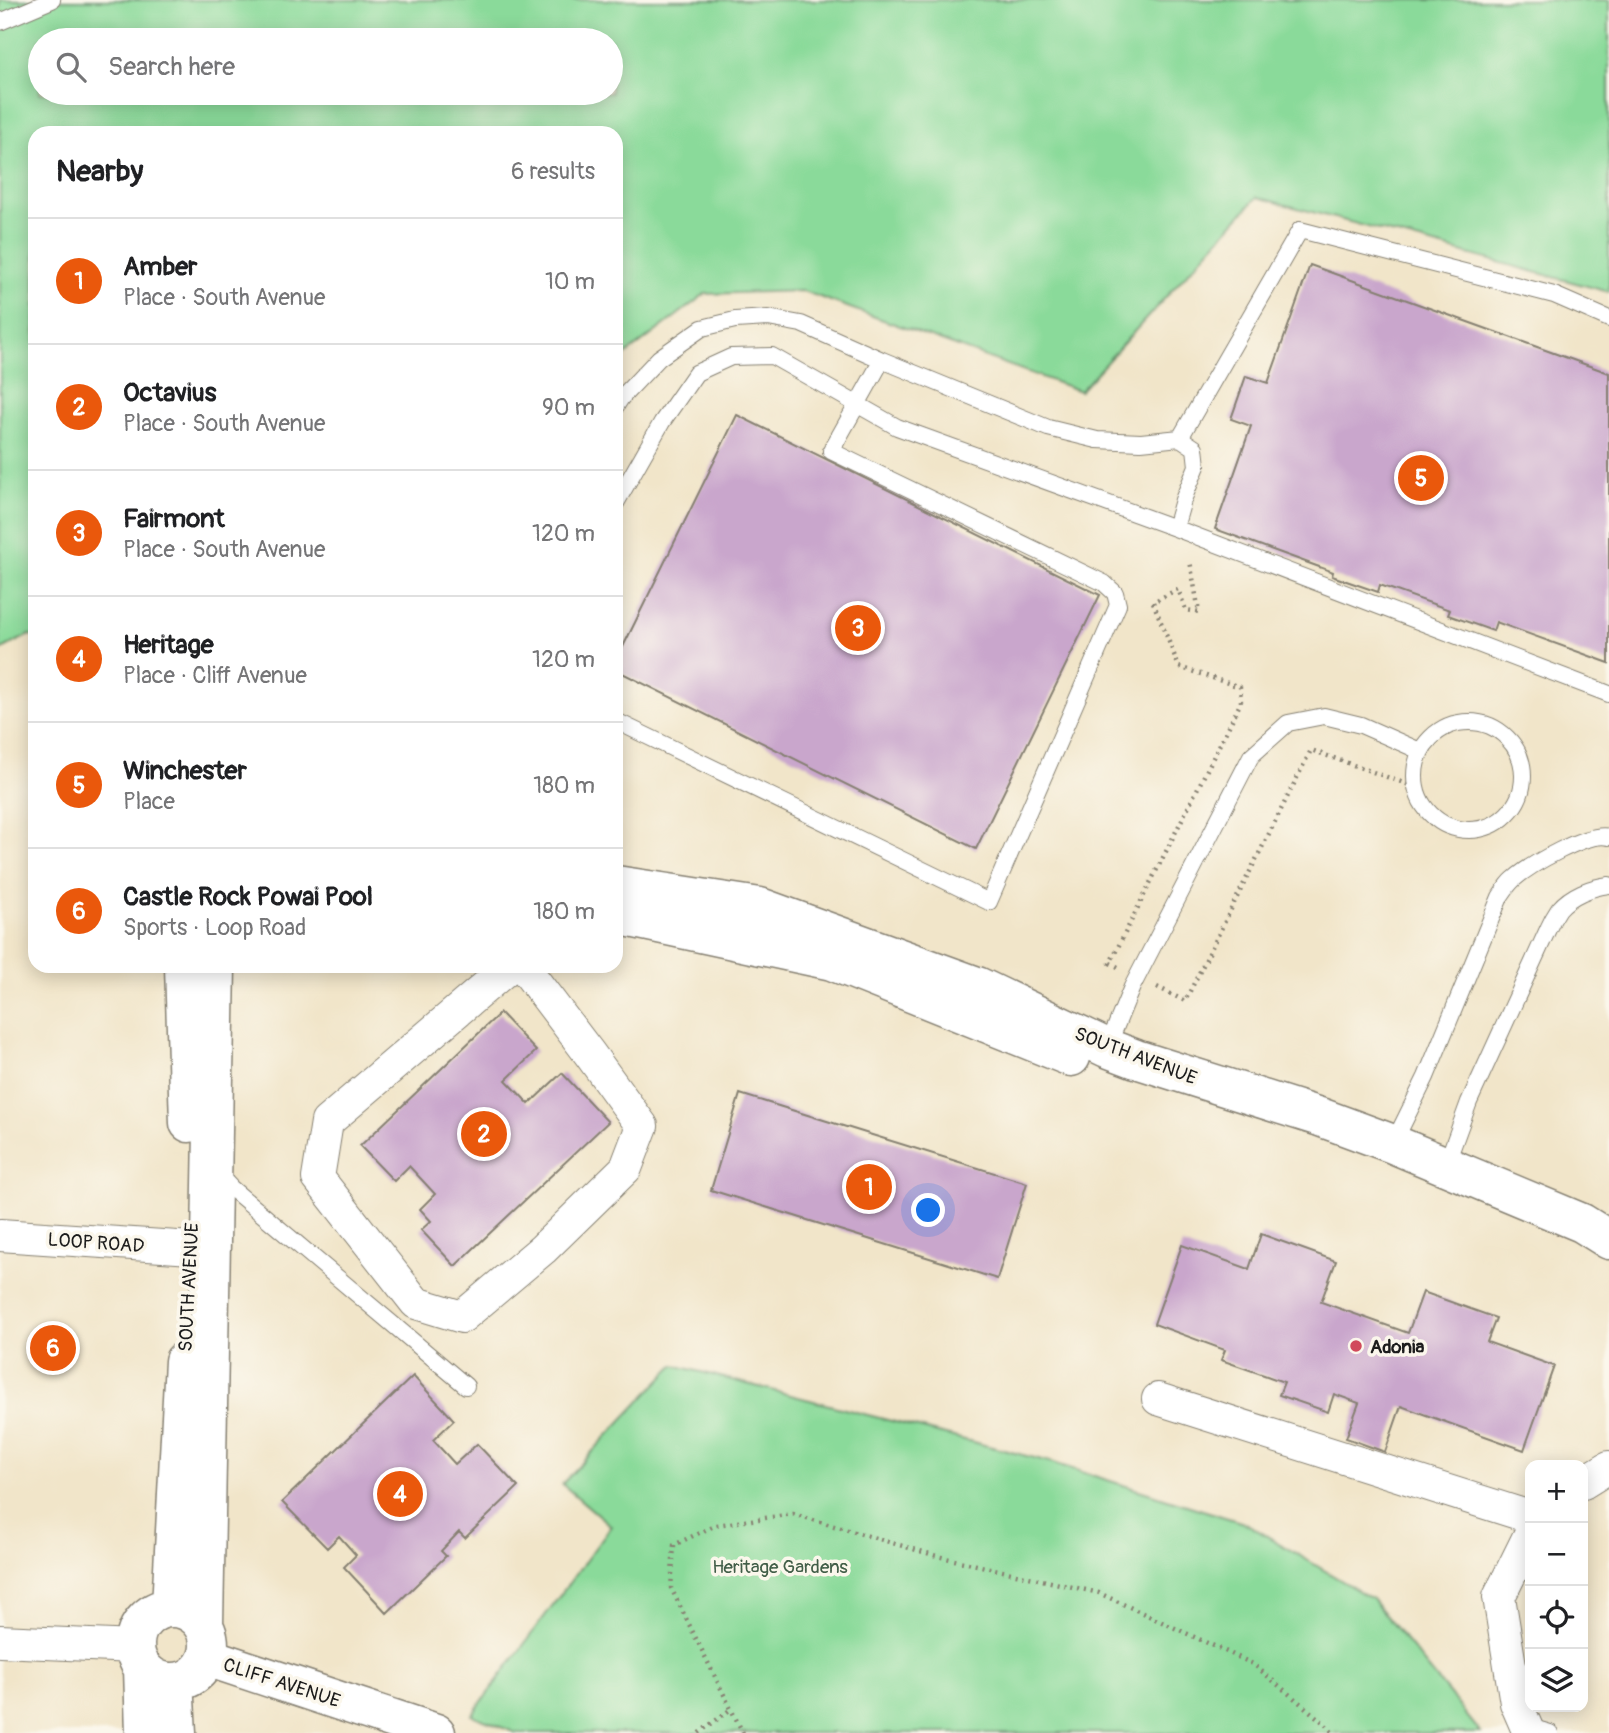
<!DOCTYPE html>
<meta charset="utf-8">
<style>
:root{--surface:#fff;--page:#f6f6f6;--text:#202124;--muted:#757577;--line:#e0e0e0;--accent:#ea580c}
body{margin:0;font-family:Pangolin,sans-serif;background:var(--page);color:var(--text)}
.controls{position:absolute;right:21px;bottom:21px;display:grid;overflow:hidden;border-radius:14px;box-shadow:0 4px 18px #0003}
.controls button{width:63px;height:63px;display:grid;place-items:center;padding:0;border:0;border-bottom:2px solid var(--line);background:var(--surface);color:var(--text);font:35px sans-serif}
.you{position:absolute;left:929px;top:1211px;width:24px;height:24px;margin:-18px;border:5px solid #fff;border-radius:50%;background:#1a73e8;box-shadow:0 0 0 10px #1a73e833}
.badge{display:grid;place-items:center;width:46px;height:46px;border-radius:50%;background:var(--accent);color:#fff;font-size:23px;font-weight:700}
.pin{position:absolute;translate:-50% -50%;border:4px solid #fff;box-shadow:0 2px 7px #0006}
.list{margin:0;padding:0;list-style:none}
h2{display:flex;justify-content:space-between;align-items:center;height:91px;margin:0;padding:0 28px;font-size:30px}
h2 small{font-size:23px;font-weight:400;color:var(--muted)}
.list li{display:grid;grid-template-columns:46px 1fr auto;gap:21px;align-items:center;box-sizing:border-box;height:126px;padding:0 28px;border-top:2px solid var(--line)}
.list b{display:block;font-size:26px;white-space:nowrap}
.list p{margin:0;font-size:23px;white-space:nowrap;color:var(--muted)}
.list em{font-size:23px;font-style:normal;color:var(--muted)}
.icon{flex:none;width:38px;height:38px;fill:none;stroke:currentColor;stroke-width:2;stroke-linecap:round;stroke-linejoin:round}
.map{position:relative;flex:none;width:1609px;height:1733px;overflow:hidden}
.search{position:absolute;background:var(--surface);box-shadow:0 4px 18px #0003;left:28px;top:28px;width:595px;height:77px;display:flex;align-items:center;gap:18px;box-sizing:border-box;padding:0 24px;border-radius:38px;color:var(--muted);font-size:26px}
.panel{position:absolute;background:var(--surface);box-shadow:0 4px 18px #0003;left:28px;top:126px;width:595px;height:847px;border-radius:21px}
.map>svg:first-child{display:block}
</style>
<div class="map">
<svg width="1609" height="1733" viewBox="0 0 1609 1733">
<rect width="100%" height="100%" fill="#fbf7ec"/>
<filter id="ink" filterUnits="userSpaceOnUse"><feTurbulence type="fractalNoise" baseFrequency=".0143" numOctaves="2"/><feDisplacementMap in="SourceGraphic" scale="14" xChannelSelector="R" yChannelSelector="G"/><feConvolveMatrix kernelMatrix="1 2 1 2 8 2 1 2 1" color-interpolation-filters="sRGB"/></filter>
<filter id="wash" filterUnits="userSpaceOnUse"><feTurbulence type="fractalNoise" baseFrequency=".00686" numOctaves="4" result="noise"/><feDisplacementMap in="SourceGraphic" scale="28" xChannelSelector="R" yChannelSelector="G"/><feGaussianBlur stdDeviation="1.57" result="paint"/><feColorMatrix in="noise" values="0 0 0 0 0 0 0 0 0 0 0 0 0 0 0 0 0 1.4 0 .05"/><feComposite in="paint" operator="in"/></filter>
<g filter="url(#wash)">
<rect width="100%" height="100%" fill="#f1e5c9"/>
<path fill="#8ada9a" stroke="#537b5b" stroke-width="2" fill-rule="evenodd" d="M0,0h1609v292l-352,-95 -177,194 -277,-100 -98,3 -89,68v-229h-581v503l-6,-1 -29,15zM40,40h571v53h-571z
M674,1365l376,97 197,62 125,75 109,134h-965l-44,-18 139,-189 -49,-42z"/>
<path fill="#46b2c4" stroke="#316770" stroke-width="2" d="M71,1338l-4,20 -30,1 -2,-20z"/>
<g id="blocks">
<path fill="#c9a6cc" d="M1310,265l299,108v290l-113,-41 -3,9 -45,-16 2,-5 -70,-25 -2,7 -46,-16 1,-4 -118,-43 36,-103 -20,-7 15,-43 22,7z
M737,415l363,180 -124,254 -360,-179v-9z
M500,1013l36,38 -30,29 23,24 33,-31 46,49 -153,144 -34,-36 10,-9 -11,-12 15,-15 -26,-28 -15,15 -34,-35z
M740,1094l287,89 -30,96 -286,-89z
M1261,1234l75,27 -15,41 87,31 15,-41 73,26 -9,24 67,24 -30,84 -123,-44 -16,46 -39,-14 13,-35 -25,-9 -6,18 -49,-17 5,-13 -63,-22 4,-10 -71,-26 28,-79 67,24z
M413,1376l41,44 -21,20 22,24 22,-20 41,43 -53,51 -6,-6 -18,19 5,5 -59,57 -43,-46 12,-12 -17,-19 -12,12 -45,-46z"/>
</g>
</g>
<g filter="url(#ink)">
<use href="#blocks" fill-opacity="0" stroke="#868072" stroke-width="2"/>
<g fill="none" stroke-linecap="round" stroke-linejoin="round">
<g stroke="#868072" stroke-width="18">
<path id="lane" d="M0,22l52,-22
M616,406l5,-8 38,-40 43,-30 33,-8 33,-2 33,6 81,36 166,68 49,12 44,2 39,-4 15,10 2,18 -14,34 -8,28
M1180,438l120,-208 254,65 55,24
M616,503l46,-81 34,-49 35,-16 41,-1 125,71 278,101 434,166
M616,721l373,181 129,-297 -3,-12 -11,-10 -273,-132 51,-91
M1415 776a54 54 0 1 1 108 0a54 54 0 1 1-108 0Z
M1107,1048l25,-61 119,-231 37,-33 36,-7 37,9 59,26
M1393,1144l33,-67 74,-180c4,-6 8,-13 14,-18 16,-14 74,-48 95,-42
M1446,1165l23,-63 79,-173c3,-7 7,-14 11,-20 12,-14 32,-22 50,-24
M217,1173l14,15 235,198
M1526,1726l24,7"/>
</g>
<g stroke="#868072" stroke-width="34">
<path id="street" d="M510,966l-183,156 -9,56 98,125 46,14 81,-68 83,-81 16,-42 -53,-73 -66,-87
M0,1235l192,13
M1158,1399l372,118
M1583,1483l26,-16
M0,1641l135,6
M1529,1733l-13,-30 -17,-106 31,-63"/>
</g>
<g stroke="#868072" stroke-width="41">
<path id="secondary" d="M616,885l144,22 217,79 130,62 29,11 184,58 73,27 189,79 27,17
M616,915l216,46 239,96
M184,966l5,157
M171,1607l13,-246
M135 1645a37 37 0 1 1 74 0a37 37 0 1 1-74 0Z
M204,1625l12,-659
M207,1657l229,76
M143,1668l2,65
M174,1682l3,51"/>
</g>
<path stroke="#868072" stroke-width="4.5" stroke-dasharray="2 5" stroke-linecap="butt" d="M1118,967l-8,-4 131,-261 -1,-15 -61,-20 -26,-65 25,-13 8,21 13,2 -9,-51
M1157,987l28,14 126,-251 104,37
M699,1733l32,-24
M743,1733l-72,-145 3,-43 42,-20 77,-11 144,42 162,37 154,71 71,59 9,10"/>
<use href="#lane" stroke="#fff" stroke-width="16"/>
<use href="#street" stroke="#fff" stroke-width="32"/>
<use href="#secondary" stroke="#fff" stroke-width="38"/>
</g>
</g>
<circle fill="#d1495b" stroke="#fbf7ec" stroke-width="2.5" cx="1356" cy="1346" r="7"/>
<g text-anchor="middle" stroke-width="7" stroke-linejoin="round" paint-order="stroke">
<g font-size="19" fill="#1c1c1c" stroke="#fbf7ec">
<text transform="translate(1136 1055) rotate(21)" y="7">SOUTH AVENUE</text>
<text transform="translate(96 1242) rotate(4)" y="7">LOOP ROAD</text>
<text transform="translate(188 1287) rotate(-87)" y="7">SOUTH AVENUE</text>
<text transform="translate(282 1682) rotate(18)" y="7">CLIFF AVENUE</text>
</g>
<g font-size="19" font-weight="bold" fill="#1c1c1c" stroke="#fbf7ec" text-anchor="start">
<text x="1370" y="1353">Adonia</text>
</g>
<g font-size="19" fill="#425e48" stroke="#fbf7ec">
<text x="780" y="1573">Heritage Gardens</text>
</g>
</g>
</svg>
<div class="controls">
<button>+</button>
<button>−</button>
<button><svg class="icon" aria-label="locate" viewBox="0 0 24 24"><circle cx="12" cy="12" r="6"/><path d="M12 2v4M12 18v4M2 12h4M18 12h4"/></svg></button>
<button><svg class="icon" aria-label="layers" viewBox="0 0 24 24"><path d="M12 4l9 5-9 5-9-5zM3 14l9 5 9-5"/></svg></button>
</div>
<div class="you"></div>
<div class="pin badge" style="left:869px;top:1187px">1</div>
<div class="pin badge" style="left:484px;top:1134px">2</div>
<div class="pin badge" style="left:858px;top:628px">3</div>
<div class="pin badge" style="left:400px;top:1494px">4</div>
<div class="pin badge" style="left:1421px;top:478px">5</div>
<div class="pin badge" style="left:53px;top:1348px">6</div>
<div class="search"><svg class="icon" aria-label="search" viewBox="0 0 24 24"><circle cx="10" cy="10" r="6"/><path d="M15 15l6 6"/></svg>Search here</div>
<section class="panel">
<h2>Nearby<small>6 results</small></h2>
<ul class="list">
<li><span class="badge">1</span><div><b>Amber</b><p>Place · South Avenue</p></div><em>10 m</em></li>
<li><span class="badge">2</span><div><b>Octavius</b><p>Place · South Avenue</p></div><em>90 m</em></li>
<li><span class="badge">3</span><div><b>Fairmont</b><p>Place · South Avenue</p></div><em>120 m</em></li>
<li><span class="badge">4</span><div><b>Heritage</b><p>Place · Cliff Avenue</p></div><em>120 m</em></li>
<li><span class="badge">5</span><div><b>Winchester</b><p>Place</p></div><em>180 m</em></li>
<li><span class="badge">6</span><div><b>Castle Rock Powai Pool</b><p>Sports · Loop Road</p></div><em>180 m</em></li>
</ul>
</section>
</div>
